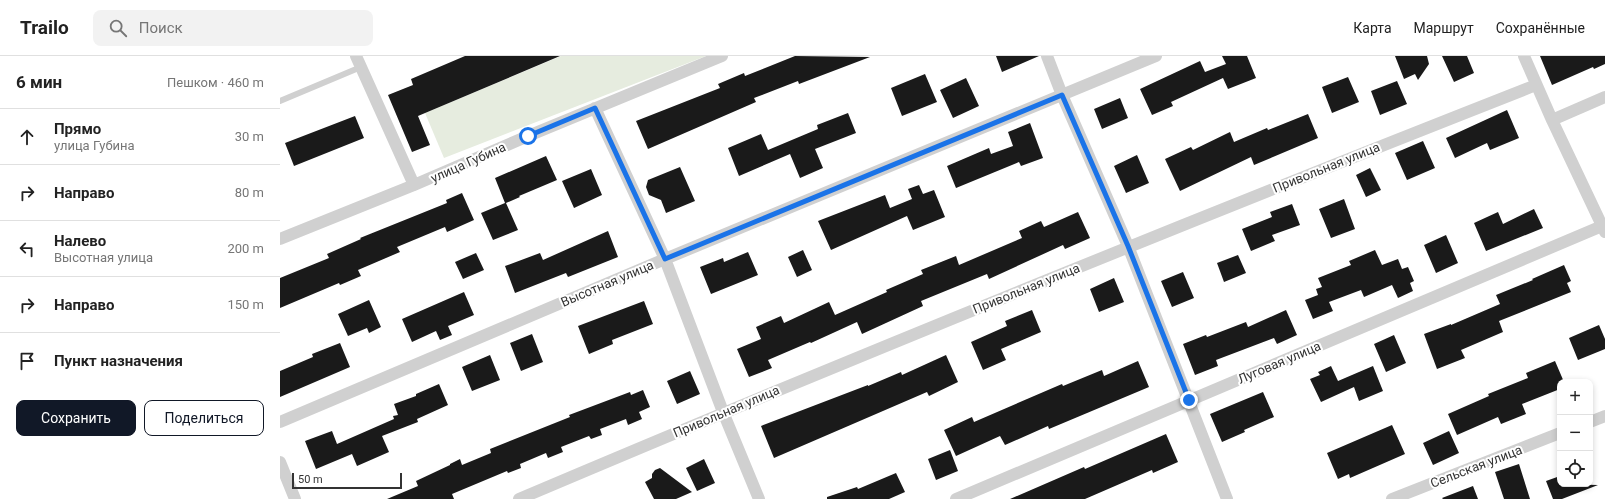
<!DOCTYPE html>
<html lang="ru">
<meta charset="utf-8">
<style>
:root{--surface:#fff;--page:#f2f2f2;--text:#222;--muted:#767676;--line:#e0e0e0;--accent:#111827}
body{margin:0;font-family:Roboto,sans-serif;background:var(--page);color:var(--text)}
.controls{position:absolute;right:12px;bottom:12px;display:grid;overflow:hidden;border-radius:8px;box-shadow:0 2px 6px #0003}
.controls button{width:36px;height:36px;display:grid;place-items:center;padding:0;border:0;border-bottom:1px solid var(--line);background:var(--surface);color:var(--text);font:20px sans-serif}
.scale{position:absolute;left:12px;bottom:10px;width:110px;box-sizing:border-box;padding-left:4px;border:2px solid #333;border-top:0;font-size:11px;line-height:14px;white-space:nowrap;color:#333;-webkit-text-stroke:3px #fff;paint-order:stroke}
.stop{position:absolute;width:12px;height:12px;margin:-9px;border:3px solid #1a73e8;border-radius:50%;background:#fff}
.stop.end{background:#1a73e8;border-color:#fff;box-shadow:0 1px 4px #0008}
.list{margin:0;padding:0;list-style:none}
h2{display:flex;justify-content:space-between;align-items:center;height:52px;margin:0;padding:0 16px;font-size:17px}
h2 small{font-size:13px;font-weight:400;color:var(--muted)}
.list li{display:grid;grid-template-columns:26px 1fr auto;gap:12px;align-items:center;box-sizing:border-box;height:56px;padding:0 16px;border-top:1px solid var(--line)}
.list b{display:block;font-size:15px;white-space:nowrap}
.list p{margin:0;font-size:13px;white-space:nowrap;color:var(--muted)}
.list em{font-size:13px;font-style:normal;color:var(--muted)}
.actions{display:flex;gap:8px;padding:12px 16px}
.actions a{flex:1;padding:9px 0;border:1px solid var(--accent);border-radius:8px;text-align:center;font-size:14px;color:var(--accent)}
.actions .main{background:var(--accent);color:#fff}
.icon{flex:none;width:22px;height:22px;fill:none;stroke:currentColor;stroke-width:2;stroke-linecap:round;stroke-linejoin:round}
.map{position:relative;flex:none;width:1325px;height:443px;overflow:hidden}
header{display:flex;align-items:center;gap:24px;box-sizing:border-box;height:56px;padding:0 20px;background:var(--surface);border-bottom:1px solid var(--line)}
header strong{font-size:19px}
nav{display:flex;gap:22px;margin-inline-start:auto;font-size:14px}
.search{width:280px;height:36px;background:var(--page);display:flex;align-items:center;gap:10px;box-sizing:border-box;padding:0 14px;border-radius:8px;color:var(--muted);font-size:15px}
main{display:flex}
aside{flex:1;background:var(--surface)}
.map>svg:first-child{display:block}
</style>
<header>
<strong>Trailo</strong>
<div class="search"><svg class="icon" aria-label="search" viewBox="0 0 24 24"><circle cx="10" cy="10" r="6"/><path d="M15 15l6 6"/></svg>Поиск</div>
<nav><a>Карта</a><a>Маршрут</a><a>Сохранённые</a></nav>
</header>
<main>
<aside>
<h2>6 мин<small>Пешком · 460 m</small></h2>
<ul class="list">
<li><svg class="icon" aria-label="ahead" viewBox="0 0 24 24"><path d="M12 20V5M6 11l6-6 6 6"/></svg><div><b>Прямо</b><p>улица Губина</p></div><em>30 m</em></li>
<li><svg class="icon" aria-label="right" viewBox="0 0 24 24"><path d="M7 20v-9h11M14 6l5 5-5 5"/></svg><div><b>Направо</b></div><em>80 m</em></li>
<li><svg class="icon" aria-label="left" viewBox="0 0 24 24"><path d="M17 20v-9H6M10 6l-5 5 5 5"/></svg><div><b>Налево</b><p>Высотная улица</p></div><em>200 m</em></li>
<li><svg class="icon" aria-label="right" viewBox="0 0 24 24"><path d="M7 20v-9h11M14 6l5 5-5 5"/></svg><div><b>Направо</b></div><em>150 m</em></li>
<li><svg class="icon" aria-label="arrive" viewBox="0 0 24 24"><path d="M6 21V4h12l-3 4 3 4H6"/></svg><div><b>Пункт назначения</b></div></li>
</ul>
<div class="actions"><a class="main">Сохранить</a><a>Поделиться</a></div>
</aside>
<div class="map">
<svg width="1325" height="443" viewBox="0 0 1325 443">
<rect width="100%" height="100%" fill="#fff"/>
<path fill="#e6ecdf" d="M281,0h145l-262,102 -19,-45z"/>
<path fill="#1a1a1a" d="M185,0h95l-142,60 12,29 -18,7 -24,-57 25,-10 -2,-6z
M515,0l75,1 -71,27 -1,-3 -44,17 2,4 -108,47 -12,-28 84,-33 -2,-4 26,-11 1,3z
M716,0h43l-37,16z
M942,0h25l9,22 -28,11 -5,-11 -52,24 2,4 -21,9 -12,-26 60,-28 5,11 21,-8z
M1115,0h32l2,8 -11,16 -3,-6 -11,5z
M1162,0h25l7,17 -20,9z
M1260,0h65v8l-11,5 -1,-2 -41,18z
M645,18l12,28 -35,14 -11,-28z
M1068,21l11,25 -27,11 -10,-26z
M686,22l13,28 -26,12 -13,-28z
M1117,25l10,23 -27,11 -9,-24z
M840,42l8,20 -26,11 -8,-20z
M1227,54l12,28 -29,12 -3,-7 -32,15 -9,-20z
M568,57l8,20 -41,16 8,19 -23,10 -10,-24 -51,22 -11,-28 33,-14 7,16 50,-21 -1,-4z
M1028,58l10,24 -64,27 -3,-8 -71,34 -15,-32 26,-12 2,3 37,-18 4,10 33,-14 1,2z
M75,60l9,22 -70,28 -9,-23z
M750,67l13,35 -22,8 -2,-4 -63,26 -9,-22 42,-18 2,6 22,-8 -5,-14z
M1143,85l12,27 -28,12 -12,-27z
M857,99l12,28 -23,10 -12,-27z
M266,100l11,24 -38,16 1,1 -14,6 12,27 -25,10 -12,-27 24,-10 -10,-25z
M400,111l15,34 -29,12 -5,-13 -12,-5 -3,-8 2,-7z
M1090,112l11,22 -15,7 -10,-22z
M311,113l11,26 -28,13 -12,-27z
M639,129l4,9 11,-4 11,27 -32,13 -6,-14 -76,34 -13,-29 67,-26 5,13 22,-9 -4,-10z
M182,137l12,27 -27,12 -2,-5 -48,20 3,5 -42,18 3,6 -21,9 -1,-2 -59,25v-30l49,-20 -2,-4 34,-15 -1,-1 87,-35 -1,-3z
M1064,143l11,30 -24,9 -12,-29z
M1012,148l8,21 -28,10 3,6 -24,10 -9,-22 30,-12 -2,-5z
M1254,153l9,19 -57,23 -12,-28 24,-11 5,12z
M798,156l12,26 -25,11 -2,-4 -74,34 -2,-5 -66,27 2,5 -61,28 -5,-12 -46,21 -1,-1 -42,18 4,8 -23,9 -12,-28 24,-10 -5,-12 25,-11 3,7 45,-21 6,13 52,-23 -1,-2 37,-16 -2,-4 35,-14 3,9 63,-27 -3,-7 22,-10 3,6z
M328,175l10,26 -50,20 -2,-4 -51,20 -10,-27 35,-13 3,7z
M1166,179l12,28 -22,10 -12,-28z
M523,194l9,20 -15,7 -9,-20z
M1095,194l7,15 16,-6 4,10 6,-2 6,14 -4,2 3,8 -15,7 -6,-13 -28,12 -3,-7 -32,12 4,9 -20,8 -8,-19 13,-5 -2,-6 6,-2 -4,-9 33,-13 -2,-4z
M468,196l10,23 -47,19 -11,-27 23,-9 1,4z
M196,197l8,17 -21,9 -8,-17z
M958,199l8,18 -22,9 -7,-19z
M1284,209l7,16 -4,2 4,9 -72,29 4,11 -42,18 4,8 -28,11 -13,-35 27,-10v1l49,-21 -4,-9 37,-15 -1,-1z
M903,216l11,26 -22,9 -11,-26z
M834,222l10,24 -25,10 -9,-23z
M184,236l10,23 -26,11 4,9 -12,5 -4,-9 -24,11 -10,-23z
M89,244l12,27 -12,6 -2,-5 -19,8 -10,-22z
M364,245l9,23 -41,16 1,4 -24,10 -11,-28z
M752,254l9,22 -40,17 5,11 -23,10 -12,-28 36,-16 -2,-5z
M1006,254l11,25 -20,9 -3,-6 -58,22 2,6 -23,9 -12,-31 23,-9 1,2 39,-15 2,5z
M1319,269l6,14v10l-27,11 -9,-22z
M252,278l11,28 -22,9 -11,-28z
M1114,279l12,28 -20,9 -12,-28z
M60,287l10,24 -70,30v-26l33,-14 -1,-3z
M210,299l10,25 -28,11 -10,-24z
M666,299l12,27 -29,14 -2,-4 -153,66 -13,-32 107,-41v1l33,-14 1,3z
M858,305l11,26 -100,42 -1,-3 -43,19 -5,-9 -44,20 -12,-26 28,-13 2,5 88,-38 1,2 39,-16 2,6z
M1275,305l9,21h-4v7l-38,15 4,10 -25,10 -3,-7 -41,18 -9,-21 41,-18 -1,-2 40,-16 -2,-5z
M1051,310l7,15 35,-15 10,25 -24,10 -5,-14 -33,15 -11,-23 10,-4 -2,-3z
M410,315l10,23 -23,10 -10,-23z
M159,328l9,21 -31,14 1,3 -36,14 7,16 -32,14 -5,-12 -36,15 -11,-28 27,-10 5,13 57,-25 -1,-3 5,-1 -4,-11 22,-8v-2z
M363,334l7,17 -11,5 3,7 -14,6 -2,-6 -26,10 2,6 -11,4 -2,-3 -28,11 2,5 -15,6 -2,-5 -26,11 1,4 -13,5 -1,-2 -55,23 2,5h-67l31,-13 -2,-5 34,-16v-1l10,-5 2,6 29,-12 -1,-4 80,-32 -1,-2 61,-23 1,3z
M983,336l11,25 -30,13 1,2 -23,10 -12,-28z
M1112,369l13,29 -55,24 -1,-4 -11,5 -11,-26z
M1169,375l10,22 -26,12 -10,-22z
M886,378l12,28 -25,11 -1,-3 -67,29h-75l74,-32 1,2z
M670,394l8,21 -22,9 -8,-21z
M424,403l11,24 -18,8 -11,-23z
M1239,408l11,35h-26l-9,-27z
M380,412l32,24 -16,7h-22l-9,-17 7,-4v-4l3,-4z
M616,417l9,19 -16,7h-62v-2l30,-10 1,2z
M1280,420v8l38,1 -36,14h-9l-7,-18z
M1193,430l5,13h-35l-1,-1z"/>
<g fill="none" stroke-linecap="round" stroke-linejoin="round">
<path stroke="#d0d0d0" stroke-width="6" d="M0,45l81,-34"/>
<path stroke="#d0d0d0" stroke-width="12" d="M76,0l58,129
M767,0l15,39 66,151 99,253
M1244,0l28,64 53,112
M315,52l70,151 58,153 36,87
M1272,64l53,-23
M0,183l134,-54 114,-49 194,-80
M0,366l385,-163 491,-203
M1310,366l15,-6
M0,406l15,37
M239,443c337,-143 676,-280 1017,-414
M676,443l646,-273
M1112,443l168,-66"/>
</g>
<g fill="none" stroke-linecap="round" stroke-linejoin="round">
<path stroke="#1a73e8" stroke-width="5" d="M248,80l67,-28 70,151 397,-164 66,151 61,154"/>
</g>
<g text-anchor="middle" stroke-width="4" stroke-linejoin="round" paint-order="stroke">
<g font-size="13" fill="#333" stroke="#fff">
<text transform="translate(188 106) rotate(-24)" y="5">улица Губина</text>
<text transform="translate(1046 111) rotate(-22)" y="5">Привольная улица</text>
<text transform="translate(327 227) rotate(-23)" y="5">Высотная улица</text>
<text transform="translate(746 232) rotate(-22)" y="5">Привольная улица</text>
<text transform="translate(999 306) rotate(-23)" y="5">Луговая улица</text>
<text transform="translate(446 355) rotate(-23)" y="5">Привольная улица</text>
<text transform="translate(1196 410) rotate(-21)" y="5">Сельская улица</text>
</g>
</g>
</svg>
<div class="controls">
<button>+</button>
<button>−</button>
<button><svg class="icon" aria-label="locate" viewBox="0 0 24 24"><circle cx="12" cy="12" r="6"/><path d="M12 2v4M12 18v4M2 12h4M18 12h4"/></svg></button>
</div>
<div class="scale">50 m</div>
<div class="stop" style="left:248px;top:80px"></div>
<div class="stop end" style="left:909px;top:344px"></div>
</div>
</main>
